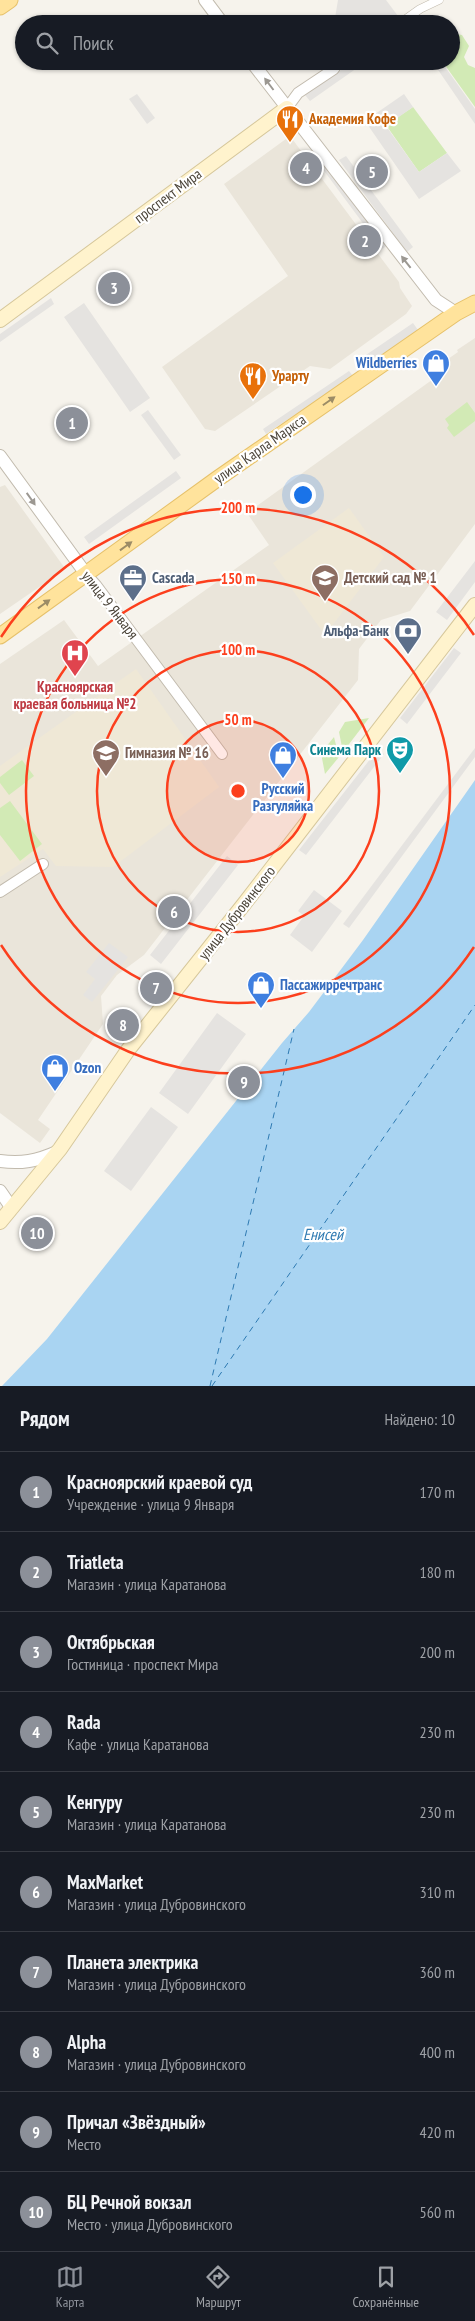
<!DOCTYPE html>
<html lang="ru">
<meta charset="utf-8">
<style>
:root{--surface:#171b24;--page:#20242c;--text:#f1f3f6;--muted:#9ea1a6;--line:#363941;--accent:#8c9099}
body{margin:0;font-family:"PT Sans Narrow",sans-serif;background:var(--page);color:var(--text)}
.you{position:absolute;left:302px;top:494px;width:18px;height:18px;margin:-12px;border:4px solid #fff;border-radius:50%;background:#1a73e8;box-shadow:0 0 0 8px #1a73e833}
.badge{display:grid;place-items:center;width:32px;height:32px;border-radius:50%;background:var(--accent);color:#fff;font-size:16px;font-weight:700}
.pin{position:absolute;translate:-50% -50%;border:2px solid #fff;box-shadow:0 1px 5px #0006}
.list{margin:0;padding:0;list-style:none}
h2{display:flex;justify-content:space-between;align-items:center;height:65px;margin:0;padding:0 20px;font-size:21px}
h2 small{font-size:16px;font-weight:400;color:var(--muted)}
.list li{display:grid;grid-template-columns:32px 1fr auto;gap:15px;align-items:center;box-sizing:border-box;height:80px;padding:0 20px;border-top:1px solid var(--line)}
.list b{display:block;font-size:19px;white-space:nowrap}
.list p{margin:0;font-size:16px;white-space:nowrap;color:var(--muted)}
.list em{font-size:16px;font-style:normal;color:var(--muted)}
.icon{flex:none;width:28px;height:28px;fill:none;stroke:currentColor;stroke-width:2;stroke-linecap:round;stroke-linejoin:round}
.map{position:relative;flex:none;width:475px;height:1386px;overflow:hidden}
.search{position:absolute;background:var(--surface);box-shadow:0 1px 4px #0004;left:15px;right:15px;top:15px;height:55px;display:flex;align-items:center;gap:12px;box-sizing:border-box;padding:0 18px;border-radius:28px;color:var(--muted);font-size:19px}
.sheet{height:865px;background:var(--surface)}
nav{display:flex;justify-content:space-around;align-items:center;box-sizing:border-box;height:70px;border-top:1px solid var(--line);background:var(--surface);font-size:14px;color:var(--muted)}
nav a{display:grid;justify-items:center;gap:2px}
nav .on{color:var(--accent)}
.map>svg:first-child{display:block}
</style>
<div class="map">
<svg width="475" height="1386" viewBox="0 0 475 1386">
<rect width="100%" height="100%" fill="#f6f3ec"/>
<path fill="#eae5da" d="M290,136l109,146 1,6 12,18 -6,8 -76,55 -20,-3 -95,65 -10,-2 -43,-62 126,-91 -64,-92z
M475,338v186l-65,87 -29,9 -22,29 -1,31 -214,275 -27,20 -16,21 2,28 -65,96 12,9 -10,14 -40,-30v-449l64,-44 34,46 171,-121 -22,-32 189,-136 12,-18 10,-7 -1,-2z
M5,485l59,82 -3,5 -61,42v-127z"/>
<path fill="#efe8d6" d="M349,508l35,49 -59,78 -52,-72z
M136,669l83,118 -106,80 -57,-1 -13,-17 -43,28v-111z"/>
<path fill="#d2eab5" d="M451,33l11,2 7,11 -5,11 4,8 7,3v39l-33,-46h9z
M413,107l34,46 -28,19 -33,-47z
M467,402l8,11v8l-21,16 -7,-9 2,-3 -4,-6z
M369,718l-26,34 -4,-20 6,-10z
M334,737l5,20 -14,17 -4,-21z
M22,760l12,16 -25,19 -9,-12v-6z
M10,801l32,43 -22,17 -20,-26v-27z"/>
<path fill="#e5e3e0" d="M338,0h48l12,16 -11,8h-53z
M354,61h13l-57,40 -5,-6z
M432,61h9l34,48v15z
M137,94l18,24 -8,6 -18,-25z
M404,94l9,13 -27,19 33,46 28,-19 14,18 -42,28 -54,-78z
M346,156l67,91 -6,5 -68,-92z
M325,160l63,85 -6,4 -63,-85z
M51,298l3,6 -54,38v-8z
M84,303l66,95 -20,14 -66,-95z
M413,323l5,7 -53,36 -5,-7z
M349,371l4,5 -87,58 -3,-5z
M148,410l33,45 -7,5 -33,-45z
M176,471l5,7 -92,66 -5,-7z
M475,561v21l-28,38 -11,-8z
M454,648l7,5 -54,71 -7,-6z
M475,748v9l-126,171 -6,-4z
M378,749l6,5 -78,101 -7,-5z
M227,856l11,9 -77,99 -11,-9z
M314,890l28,21 -30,41 -22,-17 14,-19 -6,-5z
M109,943l19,14 -36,45 -9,-7 12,-16 -9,-7z
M217,1013l29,21 -58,80 -29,-21z
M151,1107l27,20 -47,64 -27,-20z"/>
<path fill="#a9d4f2" d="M475,780v606h-473l45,-47 235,-296 27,-31 54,-72z"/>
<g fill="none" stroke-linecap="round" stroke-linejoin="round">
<path stroke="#2e7ab2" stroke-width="1" stroke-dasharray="6 5" stroke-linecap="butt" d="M210,1386l84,-357
M212,1386l263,-381"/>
<g stroke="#c2bbae" stroke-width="9">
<path id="pedestrian" d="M399,24l21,-15 19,-9
M334,69l11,-8"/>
</g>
<g stroke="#c2bbae" stroke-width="12">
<path id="minor" d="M287,108l11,-15 36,-24
M86,574l10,11 126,169
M0,892l43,-28"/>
</g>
<g stroke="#c2bbae" stroke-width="14">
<path id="tertiary" d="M205,0l18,24
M251,61l185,239 20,13
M0,456l86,118
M0,1161c21,3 37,0 57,-9
M0,1191l11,16"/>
</g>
<g stroke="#d6c79b" stroke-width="16">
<path id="secondary" d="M0,320l287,-212
M0,1222l60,-73 68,-99 116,-146 231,-299"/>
</g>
<g stroke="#e6c16a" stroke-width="17">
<path id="primary" d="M0,7l10,-7
M0,636l217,-157 239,-166 19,-10"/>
</g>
<use href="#pedestrian" stroke="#fff" stroke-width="8"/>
<use href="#minor" stroke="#fff" stroke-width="10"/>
<use href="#tertiary" stroke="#fff" stroke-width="12"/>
<use href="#secondary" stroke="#fff3cd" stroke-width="14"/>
<use href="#primary" stroke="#ffe39c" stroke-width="15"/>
</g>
<defs><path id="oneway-solid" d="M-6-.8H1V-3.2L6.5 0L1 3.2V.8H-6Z" transform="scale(1.25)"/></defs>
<g fill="#9c9892">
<use href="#oneway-solid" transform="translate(269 84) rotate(-127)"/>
<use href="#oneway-solid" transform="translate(406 262) rotate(-128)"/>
<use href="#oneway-solid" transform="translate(31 499) rotate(55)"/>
</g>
<g fill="#9c8c66">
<use href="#oneway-solid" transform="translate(329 401) rotate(-35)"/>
<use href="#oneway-solid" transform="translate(126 546) rotate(-36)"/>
<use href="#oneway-solid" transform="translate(44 604) rotate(-36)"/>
</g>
<circle cx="238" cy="791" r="71" fill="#fc3f1d" fill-opacity=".12"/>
<g fill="none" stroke="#fc3f1d" stroke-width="2.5">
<circle cx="238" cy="791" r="71"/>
<circle cx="238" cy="791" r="141"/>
<circle cx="238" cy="791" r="212"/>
<path d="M474 947A283 283 0 0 1 1 945M1 637A283 283 0 0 1 474 635"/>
</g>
<defs>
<g id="restaurant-pin" transform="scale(1.4375)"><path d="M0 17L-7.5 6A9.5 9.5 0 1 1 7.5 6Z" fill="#e8710a" stroke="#fff"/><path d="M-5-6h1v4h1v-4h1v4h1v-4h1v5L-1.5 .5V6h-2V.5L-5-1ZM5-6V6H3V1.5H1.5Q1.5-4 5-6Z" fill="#fff"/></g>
<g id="shop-pin" transform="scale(1.4375)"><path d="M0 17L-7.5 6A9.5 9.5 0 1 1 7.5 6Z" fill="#3f7fe0" stroke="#fff"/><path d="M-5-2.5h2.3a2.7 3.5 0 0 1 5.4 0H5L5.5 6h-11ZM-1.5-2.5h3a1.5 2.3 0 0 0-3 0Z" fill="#fff"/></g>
<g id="office-pin" transform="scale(1.4375)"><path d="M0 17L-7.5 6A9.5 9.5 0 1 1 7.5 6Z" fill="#5c6f8a" stroke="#fff"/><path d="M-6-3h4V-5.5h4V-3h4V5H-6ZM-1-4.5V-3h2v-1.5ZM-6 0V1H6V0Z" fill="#fff"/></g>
<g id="school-pin" transform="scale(1.4375)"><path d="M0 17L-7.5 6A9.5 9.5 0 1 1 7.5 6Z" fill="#8d6e63" stroke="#fff"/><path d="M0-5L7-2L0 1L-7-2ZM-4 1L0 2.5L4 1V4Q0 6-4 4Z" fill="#fff"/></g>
<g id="bank-pin" transform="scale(1.4375)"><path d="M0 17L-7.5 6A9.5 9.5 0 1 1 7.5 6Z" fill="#5c6f8a" stroke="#fff"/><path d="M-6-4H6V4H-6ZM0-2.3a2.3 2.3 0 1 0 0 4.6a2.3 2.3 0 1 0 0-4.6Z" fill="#fff"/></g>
<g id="hospital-pin" transform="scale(1.4375)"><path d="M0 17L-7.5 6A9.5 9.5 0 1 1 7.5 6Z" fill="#e0444e" stroke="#fff"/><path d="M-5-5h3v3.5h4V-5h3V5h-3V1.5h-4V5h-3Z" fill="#fff"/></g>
<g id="theatre-pin" transform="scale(1.4375)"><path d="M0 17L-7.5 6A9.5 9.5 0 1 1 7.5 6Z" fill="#0f9aa8" stroke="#fff"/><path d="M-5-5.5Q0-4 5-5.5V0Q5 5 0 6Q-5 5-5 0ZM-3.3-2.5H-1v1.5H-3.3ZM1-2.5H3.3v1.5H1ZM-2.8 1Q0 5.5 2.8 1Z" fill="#fff"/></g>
</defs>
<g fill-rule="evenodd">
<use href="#restaurant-pin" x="290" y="119"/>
<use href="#shop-pin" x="436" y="363"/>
<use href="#restaurant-pin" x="253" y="376"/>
<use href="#office-pin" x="133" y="578"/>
<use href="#school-pin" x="325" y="578"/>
<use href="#bank-pin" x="408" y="631"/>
<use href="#hospital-pin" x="75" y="653"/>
<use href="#theatre-pin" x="400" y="750"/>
<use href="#school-pin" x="106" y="753"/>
<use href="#shop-pin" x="283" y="755"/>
<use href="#shop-pin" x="261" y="985"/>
<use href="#shop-pin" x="55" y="1068"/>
</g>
<g text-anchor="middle" stroke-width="4.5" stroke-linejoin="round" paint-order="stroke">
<g font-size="15" font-weight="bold" fill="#c56008" stroke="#fff" text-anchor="start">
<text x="309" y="124">Академия Кофе</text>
<text x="272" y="381">Урарту</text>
</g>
<g font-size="15" fill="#4b4439" stroke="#fff">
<text transform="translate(168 196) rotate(-37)" y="5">проспект Мира</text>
<text transform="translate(260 449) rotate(-35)" y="5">улица Карла Маркса</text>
<text transform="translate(110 605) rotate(52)" y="5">улица 9 Января</text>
<text transform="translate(237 913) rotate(-52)" y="5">улица Дубровинского</text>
</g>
<g font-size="15" font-weight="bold" fill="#366cbe" stroke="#fff" text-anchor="start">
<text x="417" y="368" text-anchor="end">Wildberries</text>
<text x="283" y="794" text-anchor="middle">Русский<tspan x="283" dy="17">Разгуляйка</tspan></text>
<text x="280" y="990">Пассажирречтранс</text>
<text x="74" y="1073">Ozon</text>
</g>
<g font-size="15" font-weight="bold" fill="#4e5e75" stroke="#fff" text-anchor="start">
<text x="152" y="583">Cascada</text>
<text x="389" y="636" text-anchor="end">Альфа-Банк</text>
</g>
<g font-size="15" font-weight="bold" fill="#785e54" stroke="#fff" text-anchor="start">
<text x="344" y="583">Детский сад № 1</text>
<text x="125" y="758">Гимназия № 16</text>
</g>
<g font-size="15" font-weight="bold" fill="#be3a42" stroke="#fff">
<text x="75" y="692">Красноярская<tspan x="75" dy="17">краевая больница №2</tspan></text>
</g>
<g font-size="15" font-weight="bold" fill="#0d838f" stroke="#fff" text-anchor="end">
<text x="381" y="755">Синема Парк</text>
</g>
<g font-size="16" font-style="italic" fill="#2e7ab2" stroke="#fff">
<text x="323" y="1240">Енисей</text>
</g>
</g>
<circle cx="238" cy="791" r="8" fill="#fc3f1d" stroke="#fff" stroke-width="2.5"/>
<g font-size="15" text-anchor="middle" font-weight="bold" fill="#fc3f1d" stroke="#fff" stroke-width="4.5" stroke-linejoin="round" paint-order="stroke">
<text x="238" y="513">200 m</text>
<text x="238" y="584">150 m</text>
<text x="238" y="655">100 m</text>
<text x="238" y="725">50 m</text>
</g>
</svg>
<div class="you"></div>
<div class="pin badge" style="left:72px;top:423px">1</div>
<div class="pin badge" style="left:365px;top:241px">2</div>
<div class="pin badge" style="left:114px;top:288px">3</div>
<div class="pin badge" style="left:306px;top:168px">4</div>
<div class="pin badge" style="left:372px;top:172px">5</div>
<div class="pin badge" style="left:174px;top:912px">6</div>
<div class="pin badge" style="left:156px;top:988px">7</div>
<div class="pin badge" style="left:123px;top:1025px">8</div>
<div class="pin badge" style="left:244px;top:1082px">9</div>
<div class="pin badge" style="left:37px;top:1233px">10</div>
<div class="search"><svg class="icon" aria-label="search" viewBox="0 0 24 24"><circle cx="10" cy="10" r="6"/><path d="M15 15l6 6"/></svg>Поиск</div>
</div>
<section class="sheet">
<h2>Рядом<small>Найдено: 10</small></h2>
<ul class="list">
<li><span class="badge">1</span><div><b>Красноярский краевой суд</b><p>Учреждение · улица 9 Января</p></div><em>170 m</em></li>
<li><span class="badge">2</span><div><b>Triatleta</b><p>Магазин · улица Каратанова</p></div><em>180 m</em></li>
<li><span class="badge">3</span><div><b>Октябрьская</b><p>Гостиница · проспект Мира</p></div><em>200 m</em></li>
<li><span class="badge">4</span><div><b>Rada</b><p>Кафе · улица Каратанова</p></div><em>230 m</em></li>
<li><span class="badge">5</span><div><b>Кенгуру</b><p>Магазин · улица Каратанова</p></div><em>230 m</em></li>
<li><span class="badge">6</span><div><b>MaxMarket</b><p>Магазин · улица Дубровинского</p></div><em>310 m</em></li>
<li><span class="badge">7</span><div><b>Планета электрика</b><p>Магазин · улица Дубровинского</p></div><em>360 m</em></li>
<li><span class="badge">8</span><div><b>Alpha</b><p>Магазин · улица Дубровинского</p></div><em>400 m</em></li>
<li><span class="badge">9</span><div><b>Причал «Звёздный»</b><p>Место</p></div><em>420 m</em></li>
<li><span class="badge">10</span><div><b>БЦ Речной вокзал</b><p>Место · улица Дубровинского</p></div><em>560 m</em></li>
</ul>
</section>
<nav>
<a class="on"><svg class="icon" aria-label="map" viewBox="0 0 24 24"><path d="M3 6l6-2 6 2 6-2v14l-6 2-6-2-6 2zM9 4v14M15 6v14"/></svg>Карта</a>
<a><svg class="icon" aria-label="directions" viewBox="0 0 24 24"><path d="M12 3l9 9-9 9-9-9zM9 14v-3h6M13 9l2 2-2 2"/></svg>Маршрут</a>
<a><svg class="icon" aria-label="saved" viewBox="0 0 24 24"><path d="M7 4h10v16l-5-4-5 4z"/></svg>Сохранённые</a>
</nav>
